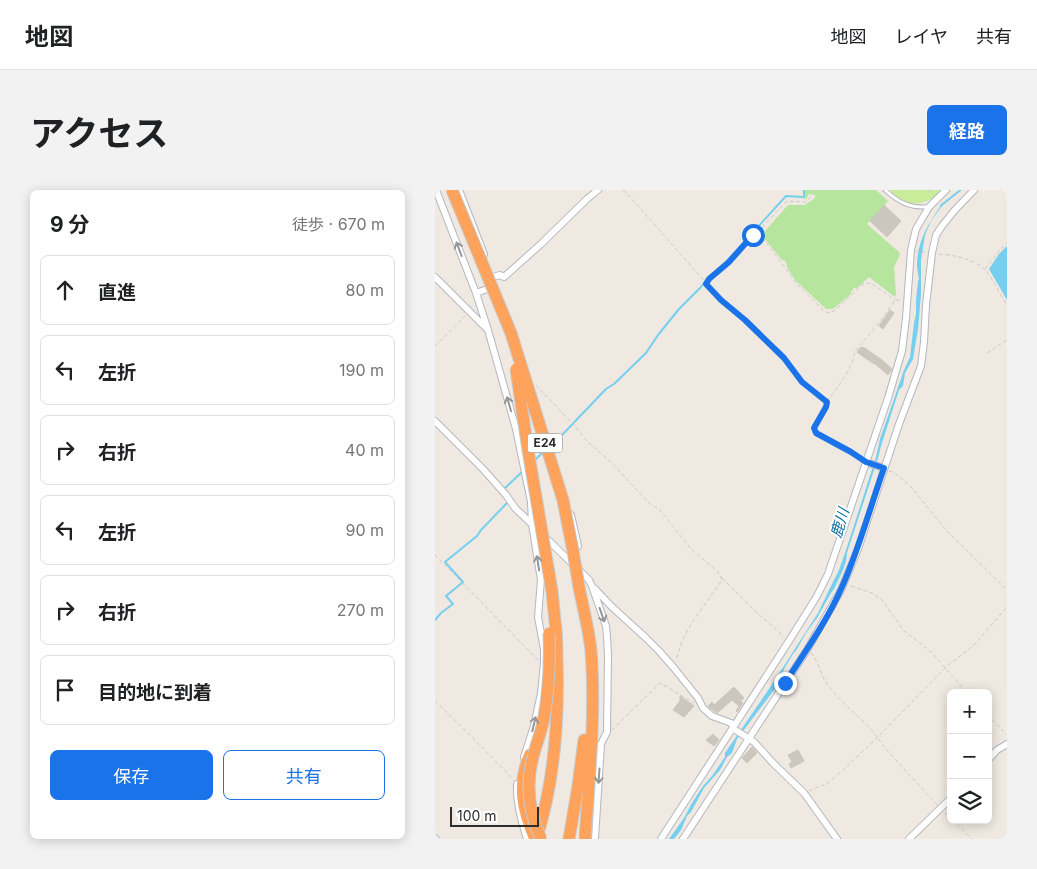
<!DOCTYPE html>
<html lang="ja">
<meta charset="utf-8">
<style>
:root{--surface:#fff;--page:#f2f2f2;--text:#202124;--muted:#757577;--line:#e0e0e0;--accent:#1a73e8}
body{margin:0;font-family:Inter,"Noto Sans JP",sans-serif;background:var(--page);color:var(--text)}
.controls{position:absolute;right:15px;bottom:15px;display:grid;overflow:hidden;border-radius:8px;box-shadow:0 2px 12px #0003}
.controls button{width:45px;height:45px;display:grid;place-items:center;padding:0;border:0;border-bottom:1px solid var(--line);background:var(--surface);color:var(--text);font:25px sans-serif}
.scale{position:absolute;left:15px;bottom:12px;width:89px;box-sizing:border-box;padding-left:5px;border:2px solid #2e2e2e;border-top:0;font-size:14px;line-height:18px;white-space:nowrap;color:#2e2e2e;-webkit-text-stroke:4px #fff;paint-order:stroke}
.stop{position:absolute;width:15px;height:15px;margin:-11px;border:4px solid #1a73e8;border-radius:50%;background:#fff}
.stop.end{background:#1a73e8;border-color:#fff;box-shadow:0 1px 5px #0008}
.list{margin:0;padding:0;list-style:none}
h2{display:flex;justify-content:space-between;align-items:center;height:65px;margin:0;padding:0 20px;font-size:21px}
h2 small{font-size:16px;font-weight:400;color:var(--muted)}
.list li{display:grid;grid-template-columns:32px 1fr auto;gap:15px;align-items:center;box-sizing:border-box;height:70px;margin:0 10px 10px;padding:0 10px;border:1px solid var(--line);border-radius:8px}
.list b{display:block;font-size:19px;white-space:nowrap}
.list em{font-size:16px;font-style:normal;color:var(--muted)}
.actions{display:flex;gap:10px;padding:15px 20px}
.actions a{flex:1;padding:11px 0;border:1px solid var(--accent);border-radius:8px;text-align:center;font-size:18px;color:var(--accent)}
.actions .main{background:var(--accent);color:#fff}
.icon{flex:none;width:28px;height:28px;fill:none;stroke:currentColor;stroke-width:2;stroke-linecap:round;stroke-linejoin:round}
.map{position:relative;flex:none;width:572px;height:649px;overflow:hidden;border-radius:8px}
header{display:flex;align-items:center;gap:30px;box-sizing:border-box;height:70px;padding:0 25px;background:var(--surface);border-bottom:1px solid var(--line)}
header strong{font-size:24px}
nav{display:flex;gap:28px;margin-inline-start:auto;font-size:18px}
.intro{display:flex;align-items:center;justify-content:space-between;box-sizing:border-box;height:120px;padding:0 30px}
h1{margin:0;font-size:35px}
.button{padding:12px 22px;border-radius:8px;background:var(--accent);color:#fff;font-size:18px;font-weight:700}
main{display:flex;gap:30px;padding:0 30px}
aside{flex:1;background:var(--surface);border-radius:8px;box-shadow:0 2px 12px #0003}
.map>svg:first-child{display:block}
</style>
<header>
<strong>地図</strong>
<nav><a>地図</a><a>レイヤ</a><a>共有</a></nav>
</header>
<div class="intro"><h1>アクセス</h1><a class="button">経路</a></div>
<main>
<aside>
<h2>9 分<small>徒歩 · 670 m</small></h2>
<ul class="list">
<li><svg class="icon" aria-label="ahead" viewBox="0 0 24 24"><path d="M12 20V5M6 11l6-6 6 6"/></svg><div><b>直進</b></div><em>80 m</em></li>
<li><svg class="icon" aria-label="left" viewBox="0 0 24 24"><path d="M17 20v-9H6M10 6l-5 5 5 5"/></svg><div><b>左折</b></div><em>190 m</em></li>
<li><svg class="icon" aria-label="right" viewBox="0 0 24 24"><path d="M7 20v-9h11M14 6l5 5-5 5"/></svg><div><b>右折</b></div><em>40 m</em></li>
<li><svg class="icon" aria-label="left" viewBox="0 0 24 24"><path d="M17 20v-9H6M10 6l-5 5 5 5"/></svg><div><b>左折</b></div><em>90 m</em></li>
<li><svg class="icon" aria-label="right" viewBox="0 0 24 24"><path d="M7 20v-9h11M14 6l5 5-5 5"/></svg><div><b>右折</b></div><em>270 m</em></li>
<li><svg class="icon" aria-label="arrive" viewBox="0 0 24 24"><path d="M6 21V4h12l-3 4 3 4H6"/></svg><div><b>目的地に到着</b></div></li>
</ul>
<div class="actions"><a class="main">保存</a><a>共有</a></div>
</aside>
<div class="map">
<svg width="572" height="649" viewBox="0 0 572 649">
<rect width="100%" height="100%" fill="#efe9e1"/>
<path fill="#b6e59e" d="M370,0h71l12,11 -21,23 33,29 -1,4 -5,10 2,27 -1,3 -26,-20 -12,11h-3l-3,4v2l-18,15h-7l-31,-29 -8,-13v-3l-3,-4h-2l-18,-22 1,-7 23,-26h17l10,-7v-3l-6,-1 -3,5h-3l2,-3z"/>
<path fill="#c9ec9a" d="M455,0h52c-11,12 -28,19 -43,8 -4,-2 -6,-5 -9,-8z"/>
<path fill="#75cff0" d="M524,0h3l-20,16 -11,15 -6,14 -4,25v34l-3,35 -5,30 -8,14 -2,13 -4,4 -18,56 -3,12 -31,95 -1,8 -3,9 -9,19 -3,4 -14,25 -11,15 -9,16 -4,5 -9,15 -2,7 -8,14 -37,49 -5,14 -5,4 -7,13 -16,18 -13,24 -4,4 -6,14 -7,9h-5l15,-21 8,-15 11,-17 9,-10 13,-19v-4l46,-67 47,-73 11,-23 10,-20 8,-23 29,-90 4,-18 15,-43 9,-26 6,-13 4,-34 2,-9v-13l2,-20 1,-2c-1,-5 -2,-11 -2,-16 1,-22 11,-39 23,-56v-2z
M572,56v54l-18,-31 10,-15z"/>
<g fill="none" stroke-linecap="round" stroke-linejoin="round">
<path stroke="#75cff0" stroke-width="2" d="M115,255l12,-10 44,-46 8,-5 32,-31 12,-18 21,-26 21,-21 8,-10 17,-15 61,-67 17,1 1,-1v-6
M99,271l9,-9
M69,300v-1l19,-18
M0,430l6,-7 12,-9 -7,-8 17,-14 -18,-20 32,-26 4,-6 28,-29"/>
</g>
<path fill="#cbc7bf" stroke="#cbc5ba" d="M449,15l17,16 -14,16 -17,-16z
M455,120l4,3 -11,16 -4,-3z
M426,157l1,1 1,-1 19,13 10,9 -4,6 -14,-12v1l-16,-11 -1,-1z
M299,497l10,11 -4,3 3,2 -6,9 -1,-1 3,-5 -7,-6 -15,13 -9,-7 4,-4 2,3z
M245,506l14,10 -10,11 -11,-7 7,-9z
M278,544l6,6 -5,6 -8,-6z
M317,557l5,6 -10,10 -5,-5z
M363,560l6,11 -13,7 -2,-4 3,-2 -4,-7z"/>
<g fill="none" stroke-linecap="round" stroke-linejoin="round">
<g stroke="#b4b7c1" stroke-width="5">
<path id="lane" d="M450,0c13,12 24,18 43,17"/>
</g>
<g stroke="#b4b7c1" stroke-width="8">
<path id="street" d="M1,0l40,103 12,37 28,99 15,73 1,22 9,56 -3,37 6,32v15l-3,29 -7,33 -10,31
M24,0l25,64
M0,87l52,52
M58,87l7,-2 4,2 37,-33 46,-45 11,-9
M41,103l17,-6
M0,231l48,48 23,26 9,13 18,17
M431,272l18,6
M136,325l7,31 -5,6
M109,346l45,44 3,6 14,40 1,11 1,18 -1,77 -6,12 -6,95
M160,399l16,17 35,32 13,13 15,17 24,30 5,10 9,8 19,7 3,6 20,13 19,21 31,30 33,46
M553,570l9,-10 10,-6
M82,594c-1,19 4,37 10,55
M0,648l1,1
M226,649l128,-198 28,-45 11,-22 60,-176 14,-47 4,-33 5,-68 5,-21 13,-22 17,-17
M248,649l124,-189 34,-60 17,-41 41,-125 22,-58 3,-24 2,-37 6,-52 4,-18 6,-9 12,-15 20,-21
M474,649l42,-41"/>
</g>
<g stroke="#c9c9c9" stroke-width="13">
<path id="highway" d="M144,397c4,21 10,43 12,64 5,62 -2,127 -6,188
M95,564c-13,31 -8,56 5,85
M102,647c18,-58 22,-117 20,-177 0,-13 0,-26 -2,-39 -1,-10 -2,-20 -3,-30
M134,649l9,-53 6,-46"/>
</g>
<path stroke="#c9c9c9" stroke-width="1" stroke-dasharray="4 2.5" stroke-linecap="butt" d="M188,0l17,18 81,92 23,20 40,38 18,24 25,20 -1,5 -12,21 2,5 35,19 11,7
M493,2l2,-2
M324,43l4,-7 24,-25 18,1 6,-5
M481,61l9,1
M504,64c15,1 36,5 47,17 7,8 15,25 21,34
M550,79l15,-19 7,-7
M272,93l22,-21 24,-27 6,-1 17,21 20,28 28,28 5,2 5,-2 29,-27 8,-1 24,17
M0,156l30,-30
M552,163l20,-13
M101,195l37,39 15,18 24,21 37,40 11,7 31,39 26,22 4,6 1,3 -31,44 -9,17 -6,19
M392,211c11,-15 25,-31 28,-50l25,-29 15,-22h6
M454,281l5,1 18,16 34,42 61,60
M0,365l103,105
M287,388l34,34 24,21 3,5
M416,396l21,7 10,7 22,31 20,15 10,9 33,38
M376,463c7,7 9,19 14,28 16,25 44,40 59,66l53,58
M0,511l31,30 47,48
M553,525l19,20
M177,540l48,-47 34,20
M374,601l19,-8 16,-14 34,-32 67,-69 29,-23 33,-38
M510,623l6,6
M517,630l20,19"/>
<use href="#lane" stroke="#fff" stroke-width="3"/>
<use href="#street" stroke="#fff" stroke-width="6"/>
<use href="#highway" stroke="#ffa35c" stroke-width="11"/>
<g stroke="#c9c9c9" stroke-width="13" stroke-linecap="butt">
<path id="highway-bridge" d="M17,0l59,143 52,167 10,51 6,36
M81,179l12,81 24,141
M106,649c-12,-27 -16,-53 -8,-82 3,-13 9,-26 11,-40 5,-28 6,-56 5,-84"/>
</g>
<use href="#highway-bridge" stroke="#ffa35c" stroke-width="11"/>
</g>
<defs><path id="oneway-shaft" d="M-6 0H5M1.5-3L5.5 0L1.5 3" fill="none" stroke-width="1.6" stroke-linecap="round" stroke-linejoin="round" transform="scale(1.25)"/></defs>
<g stroke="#969696">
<use href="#oneway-shaft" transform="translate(24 59) rotate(-111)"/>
<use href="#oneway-shaft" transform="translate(74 214) rotate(-106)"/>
<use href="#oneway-shaft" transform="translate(103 373) rotate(-99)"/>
<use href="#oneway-shaft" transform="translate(167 425) rotate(71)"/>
<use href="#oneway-shaft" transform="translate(99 534) rotate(-76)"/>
<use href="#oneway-shaft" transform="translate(164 586) rotate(94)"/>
</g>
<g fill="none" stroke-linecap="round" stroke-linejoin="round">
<path stroke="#1a73e8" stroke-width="6" d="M318,45l-24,27 -20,17 -3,5 15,16 24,20 39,38 18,24 25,20 -1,5 -12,21 2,5 35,19 15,10 18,6c-14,40 -25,81 -42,119 -15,34 -37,65 -57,96"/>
</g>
<g text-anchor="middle" stroke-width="4" stroke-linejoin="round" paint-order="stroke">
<rect fill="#fff" stroke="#6d6d6d" stroke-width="1" x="92.5" y="243.5" width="35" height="19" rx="4"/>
<g font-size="12" font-weight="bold" fill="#2e2e2e">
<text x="110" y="257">E24</text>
</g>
<g font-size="15" font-style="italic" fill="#0d6fa3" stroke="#fff">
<text transform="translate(405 333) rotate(-73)" y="5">鹿川</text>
</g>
</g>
</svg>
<div class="controls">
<button>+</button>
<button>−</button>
<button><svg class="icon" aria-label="layers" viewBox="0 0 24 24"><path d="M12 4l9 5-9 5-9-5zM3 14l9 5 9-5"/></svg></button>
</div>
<div class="scale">100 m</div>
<div class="stop" style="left:318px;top:45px"></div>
<div class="stop end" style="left:350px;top:493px"></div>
</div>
</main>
